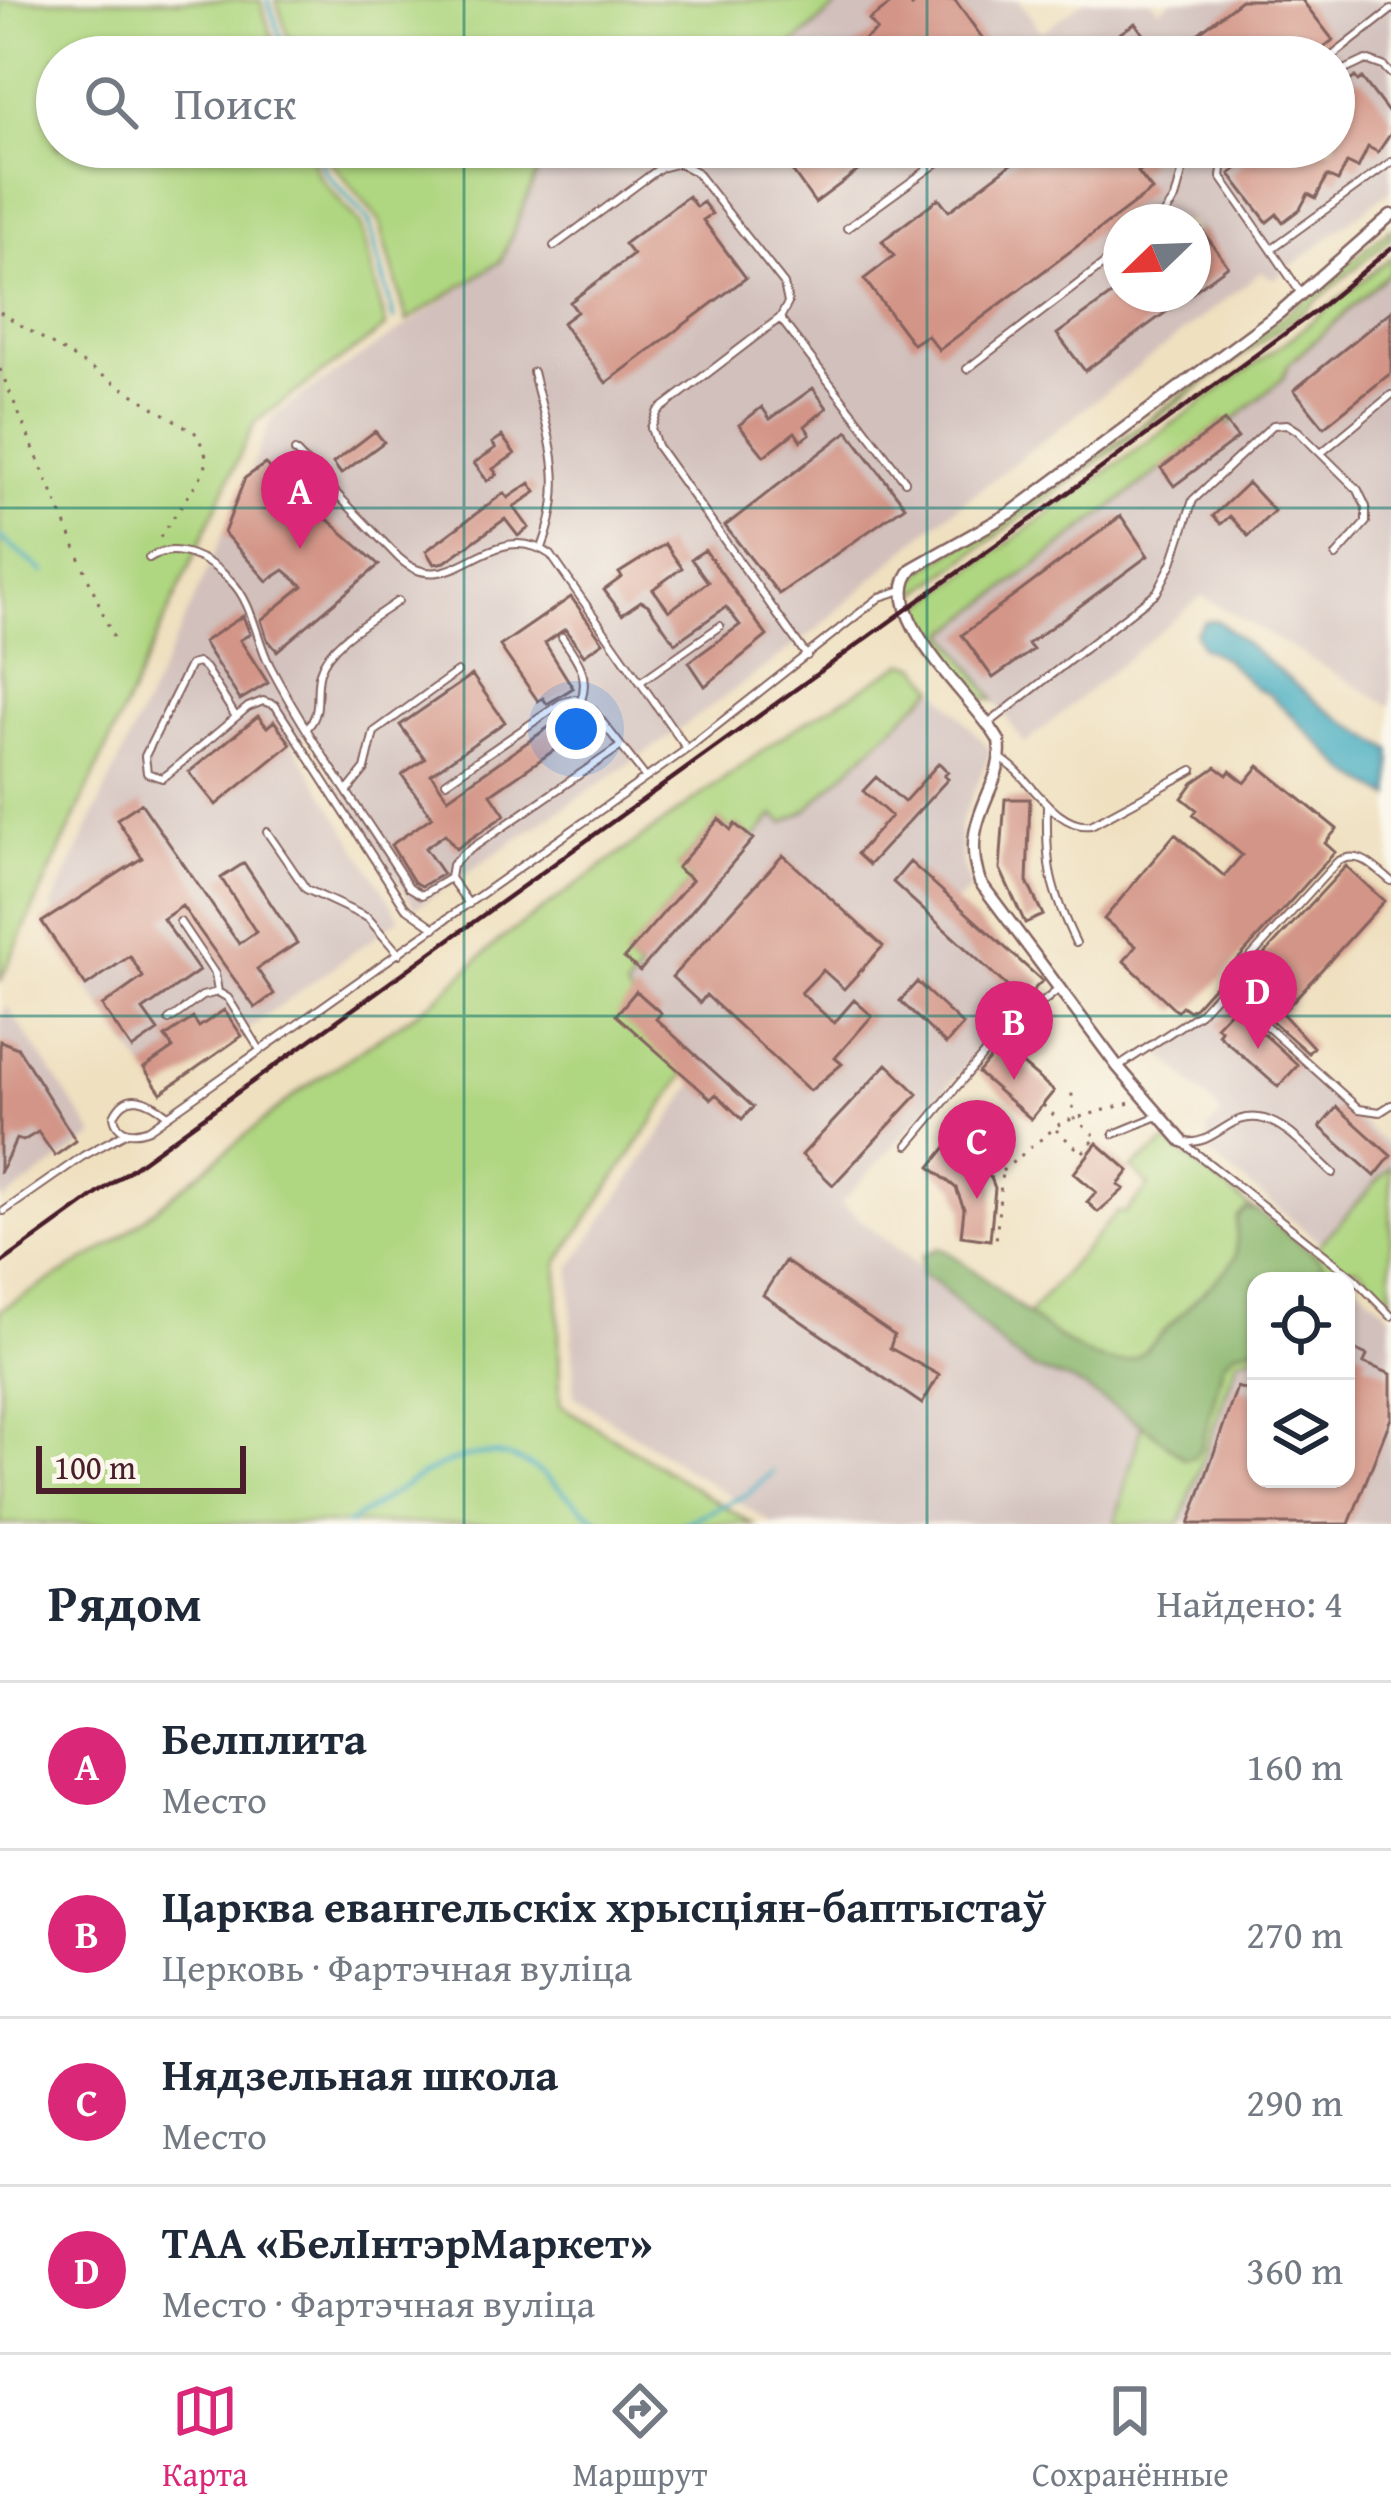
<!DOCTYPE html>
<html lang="ru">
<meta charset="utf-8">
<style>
:root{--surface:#fff;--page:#f6f6f7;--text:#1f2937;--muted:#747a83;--line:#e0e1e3;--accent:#db2777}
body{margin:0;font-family:"Gentium Book Plus",serif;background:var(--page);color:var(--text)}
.controls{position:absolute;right:36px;bottom:36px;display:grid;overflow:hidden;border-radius:24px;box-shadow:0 3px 9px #0004}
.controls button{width:108px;height:108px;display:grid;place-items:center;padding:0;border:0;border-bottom:3px solid var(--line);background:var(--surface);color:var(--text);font:60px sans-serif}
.compass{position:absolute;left:1103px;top:204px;width:108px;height:108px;border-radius:50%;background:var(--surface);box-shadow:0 3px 9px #0004;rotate:247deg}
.scale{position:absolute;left:36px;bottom:30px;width:210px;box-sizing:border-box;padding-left:12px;border:6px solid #4a1f2b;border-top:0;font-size:33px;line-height:42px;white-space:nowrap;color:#4a1f2b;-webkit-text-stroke:9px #fbf7ec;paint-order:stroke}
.you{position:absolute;left:576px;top:729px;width:42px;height:42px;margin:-30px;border:9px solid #fff;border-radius:50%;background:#1a73e8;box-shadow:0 0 0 18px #1a73e833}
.badge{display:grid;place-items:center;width:78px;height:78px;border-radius:50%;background:var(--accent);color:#fff;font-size:39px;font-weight:700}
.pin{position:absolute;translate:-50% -99px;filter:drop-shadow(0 3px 6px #0008)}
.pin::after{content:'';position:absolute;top:63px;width:42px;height:36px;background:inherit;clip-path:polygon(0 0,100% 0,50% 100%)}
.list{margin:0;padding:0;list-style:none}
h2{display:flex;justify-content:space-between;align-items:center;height:156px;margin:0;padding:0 48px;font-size:51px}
h2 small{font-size:39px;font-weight:400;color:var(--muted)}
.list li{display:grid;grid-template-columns:78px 1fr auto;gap:36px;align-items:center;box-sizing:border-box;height:168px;padding:0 48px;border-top:3px solid var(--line)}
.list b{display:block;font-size:45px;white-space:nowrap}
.list p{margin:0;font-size:39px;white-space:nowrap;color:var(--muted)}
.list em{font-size:39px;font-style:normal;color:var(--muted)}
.icon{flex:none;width:66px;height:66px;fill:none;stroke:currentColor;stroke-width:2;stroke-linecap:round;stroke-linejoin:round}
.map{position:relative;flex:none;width:1391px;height:1524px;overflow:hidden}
.search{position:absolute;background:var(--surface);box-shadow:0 3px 9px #0004;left:36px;right:36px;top:36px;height:132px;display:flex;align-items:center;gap:30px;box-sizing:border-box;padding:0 42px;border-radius:66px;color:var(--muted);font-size:45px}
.sheet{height:828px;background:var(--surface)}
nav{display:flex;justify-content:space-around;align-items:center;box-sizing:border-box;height:168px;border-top:3px solid var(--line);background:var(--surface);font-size:33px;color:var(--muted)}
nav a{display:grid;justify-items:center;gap:6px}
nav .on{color:var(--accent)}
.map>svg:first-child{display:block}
</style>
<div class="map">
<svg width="1391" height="1524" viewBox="0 0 1391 1524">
<rect width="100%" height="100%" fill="#fbf7ec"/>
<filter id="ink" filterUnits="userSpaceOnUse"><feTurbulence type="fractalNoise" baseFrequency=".00833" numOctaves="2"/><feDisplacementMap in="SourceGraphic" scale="24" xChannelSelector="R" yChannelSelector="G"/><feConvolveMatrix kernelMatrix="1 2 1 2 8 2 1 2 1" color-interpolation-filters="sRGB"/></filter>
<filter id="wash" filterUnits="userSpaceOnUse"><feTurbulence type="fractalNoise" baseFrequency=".004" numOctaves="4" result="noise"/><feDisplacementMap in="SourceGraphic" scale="48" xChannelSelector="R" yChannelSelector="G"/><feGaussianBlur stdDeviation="2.7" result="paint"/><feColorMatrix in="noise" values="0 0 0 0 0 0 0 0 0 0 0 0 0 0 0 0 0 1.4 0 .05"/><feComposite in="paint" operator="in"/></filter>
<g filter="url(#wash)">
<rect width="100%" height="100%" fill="#efe0c0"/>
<path fill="#d1c0bc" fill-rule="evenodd" d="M844,0h174l24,32 43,-32h66l8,10 13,-10h219v190l-117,89 -13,-7 -336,260 -110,99 -146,106 -254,171 -109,-174 -14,8 108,176 -239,175 -119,-171 12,-8 -2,-8 153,-330 69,-161 227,-153 41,-101 15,-14h777v-90h-555zM1121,222h72v72h-72z
M1391,271v435l-189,-110 -177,148 -78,-110 277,-213 4,4 54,-46 7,-15z
M935,687l56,64 -31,74 2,40 8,24 -14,14 87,78 -202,222 166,136 144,55 -36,130h-342l-199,-128 -3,-128 123,-184 -78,-69 17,-20 -7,-6 -2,-31 67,-77 -14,-13 42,-49 16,5 69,-12z
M1223,1004l11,2 157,143v17l-71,76 -112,-89 -1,-23 15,-16 -61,-60z
M7,1006l88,130 -94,66 -1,-181z
M1344,1271l47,45v208h-211l59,-165 17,-5v125h90v-198h-6z"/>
<path fill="#afd680" stroke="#7c7a56" stroke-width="3" d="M0,0h260l19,57h-222v90h251l9,26 44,53 25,101 -131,95 -255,560z
M276,0h568l-65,57h-484z
M324,147h233l-15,14 -41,100 -94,60 -28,-101 -51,-62z
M1391,228v10l-85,71 -393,288 -2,-14 13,-14c165,-99 320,-217 467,-341z
M1391,257v14l-102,93 -7,15 -54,46 -4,-4 -277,212 47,67 -15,-2 -53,-71 -9,-18 378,-274z
M904,663l15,3 16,21 -131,125 -20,11 -10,-8 -21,24 -17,-14 -5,5 -12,-10 -41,47 14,13 -67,78 15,13 -14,18 58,86 -126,188 2,142 193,119h-753v-214l114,-67 187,-153 133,-89 62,-58 293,-211z
M1167,1142l144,112 80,-88v134l-34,-33 -10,1 -7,13h-84v73l-18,5 -58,165h-65l35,-130 -143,-55 110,-127 8,1 24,-27 -17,-18z"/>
<path fill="#8bb76e" stroke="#6a6b4c" stroke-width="3" d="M1246,1209l12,2 57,44 7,7 4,19h-70v65l-20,5 -12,11 -23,85 -6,10 -11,2 -33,-28 -76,-49 -39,-12 -26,-17 -73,-70 -15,-7v-20l17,-8c47,18 155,150 203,105 29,-28 56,-57 86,-85l8,-12 1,-38z"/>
<path fill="#3faabe" stroke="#446474" stroke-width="3" d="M1205,621h13l105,86 68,43v47l-41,-24 -80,-78 -16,-8 -29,-28 -24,-12 -6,-14z"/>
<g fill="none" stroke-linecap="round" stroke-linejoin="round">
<path stroke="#3faabe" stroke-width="4.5" d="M268,0l19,57
M316,147l8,23 45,51 25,98
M0,537l44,35
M347,1524c46,-28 111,-87 168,-65 35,12 59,49 91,65
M682,1524l66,-30 24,-22"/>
</g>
<g id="blocks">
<path fill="#d39587" d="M896,0h12l4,6 7,-6h36l41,57h-155l36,-27 -8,-10z
M1241,0h61l31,40 -22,17h-143z
M1135,23l24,34h-39l-11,-16z
M1355,77l3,4 4,-3 29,38v17l-13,19 -10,-5 -10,21 -11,-5 -9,18 -11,-5 -11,22 -8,-4 -8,15 -17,13 -6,-8 -10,8 -37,-48 13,-10 -3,-5 8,-6 -3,-6h89v-54z
M775,147h115l-75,56z
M1015,147h121l13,17 -11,8 14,18 -213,160 -12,-15 -14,9 -49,-65 30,-23 -12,-15 57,-43 10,13 73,-55z
M688,196l8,11 7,-5 9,12 -9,6 43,58 -140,105 -44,-60 15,-11 -7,-10 63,-47 -9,-11z
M1201,229l27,37 -35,26v-57z
M1121,288v6h70l-106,77 -28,-37z
M1391,311v62l-67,54 -30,-37z
M813,388l14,20 -22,18 5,8 -9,7 -6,-9 -31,24 -25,-31 23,-18 8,12z
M1224,421l14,17 -64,48 -13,-18z
M375,431l9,11 -43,32 -8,-11z
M848,431l57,75 -126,88 -54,-68z
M502,436l13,18 -22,15 4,5 -10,7 -13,-18 22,-15 -4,-5z
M265,464l114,101 -102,86 -10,-12 -6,-19 42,-34 -19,-16 -17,11 -43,-48 21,-55z
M530,483l6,9 -22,15 15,21 -11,8 -13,-17 -60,43 -11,2 -8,-13 78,-58 4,5z
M1248,483l26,28 -26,25 -18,-20 -9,8 -8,-8z
M1121,516l27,40 -120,88 5,6 -40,28 -31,-43z
M665,544l17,24 -29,21 16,22 39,-29 -17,-23 14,-9 62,86 -62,50 -16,-24 51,-37 -14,-18 -51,36 -27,-38 -7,-4 -19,13 -18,-24 18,-13 -3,-4z
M571,597l32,45 -19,13 -19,-26 -20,14 28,45 -26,16 -4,-6 -5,3 -38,-55z
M243,616l7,18 -10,6 28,43 -28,17 -37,-58z
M472,675l33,47 -74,52 17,24 118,-83 13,18 -88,61 14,21 -49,34 -11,-15 -20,14 18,26 -21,12 -8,-4 -23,-37 41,-28 -30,-42 23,-16 -25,-34z
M258,716l9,11 7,-6 17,23 -75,61 -27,-33z
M939,763l9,9 -4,4 4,3 -79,86 -12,-11 34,-38 -28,-25 13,-14 28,25z
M1259,766l78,63 -12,14 10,9 -140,155 -6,4 -7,-5 -5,5 -53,-50 12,-15 -32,-27 71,-85 49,42 18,-21 -49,-40 4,-5 -15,-12 11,-15 23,-16 11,8 3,-4 15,12z
M1005,799h25l-3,83 16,33 -18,8 -25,-54z
M141,803l98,141 17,-12 -35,-54 23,-15 53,80 -40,26 17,25 -19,14 -73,-102 -19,13 36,52 -56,39 15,21 -26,18 -30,-43 41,-29 -13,-21 -44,30 -44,-64 100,-64 -25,-39z
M719,819l12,11 4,-6 18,15 -113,132 -16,-13 68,-78 -15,-12z
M783,855l100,91 -39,43 -21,-19 -22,23 33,30 20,-23 18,16 -37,42 7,6 -32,27 -104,-96 -6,8 -28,-26z
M910,862l129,116 3,3 -19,20 -130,-119z
M1346,866l38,35 -102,112 31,34 -5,6 -74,-66z
M917,982l46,43 -17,19 -46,-43z
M636,991l25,22 -5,6 97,88 -11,12 -26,-25 -5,5 -95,-84z
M1234,1007l64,58 -20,22 -60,-53 3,-4 -5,-4z
M224,1010l18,26 -81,57 -17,-25 29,-20 -8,-11 28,-19 6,9z
M0,1041l18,7 58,93 -21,15 -17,-24 -15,9 -7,-2 -16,34z
M1001,1046l53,45 -23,28 -53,-46z
M887,1064l31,30 -85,91 -31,-30z
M1337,1107l54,49 -16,20 -55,-49z
M950,1142l41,36 4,10 -5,52 -29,-4 3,-27 -8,-21 -26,-21z
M1097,1143l32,28 -11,14 6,4 -26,23 -11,-10 9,-10 -22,-19z
M785,1261l109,74 -4,13 49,27 -17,29 -159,-109z
M1356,1350l11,5 -3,8 27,11v44l-42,106h-160l48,-137 19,6v86h90v-122l6,2z"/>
</g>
</g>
<g filter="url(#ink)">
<use href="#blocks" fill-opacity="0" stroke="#84635f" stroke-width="3"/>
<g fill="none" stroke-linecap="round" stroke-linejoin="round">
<g stroke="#84635f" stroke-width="10">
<path id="lane" d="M1331,57l60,-47
M1334,75l32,-15 17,6 8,8
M1166,147l17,22 29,-22
M1238,147l-15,13 -2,17 50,72
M1159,222l16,-23 8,-30
M847,228l112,-81
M554,246l106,-78 19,-5 17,9 88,112 4,19 -8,15 -122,93 -7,17 6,18 150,210
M1300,292l-29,-43 120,-87
M780,318l125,163
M967,369l154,-118
M533,372c16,67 35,109 9,176
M295,451l104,107c53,49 92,-45 152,-3l136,194
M1321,453l70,-58
M149,558c27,-18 61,2 82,23 22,22 25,58 39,85 40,76 93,148 139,221l13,8 28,-17 19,26
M562,637c15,22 28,37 19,64
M640,682l80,-56
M236,717l-31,-49 -7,-5 -8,2 -45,91 2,17 15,5 6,-4 80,-67 15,-6 12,4 130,202 30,21
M988,724l169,-132 15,-29 21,-63 80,-75 14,-1 11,7 60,59 8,17v15l-30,34
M308,727c15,-16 6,-35 12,-55 9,-31 54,-53 78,-71
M1000,758c30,17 54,72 91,67l102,-55
M446,782l115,-79 14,-4 18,11 53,68
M348,790l17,-21 9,-37 83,-60
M1047,805c-1,62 2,82 29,138
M267,832l39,57 62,29 31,36
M450,878l2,-13 10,-10 159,-109
M180,922l35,52 3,18
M1224,988l135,121 21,3 11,-7
M169,1020l33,-24 16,-4 10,6 32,52
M1118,1067l82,-54 137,-151c23,-13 36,5 54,19
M168,1115c-19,-15 -41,-27 -54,1 3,18 20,19 35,13l538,-380 193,-152 22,-7
M1114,1134l44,-18
M1182,1142l172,136 37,38
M1185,1142c18,2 29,-8 44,-17 41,-26 74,22 104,48
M908,1145l87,-104 64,-52
M4,1211l79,-55 44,-24"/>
</g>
<g stroke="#84635f" stroke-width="15">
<path id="street" d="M1182,1141l-64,-74 -138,-185c-23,-66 27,-95 19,-141 -20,-39 -128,-129 -86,-173l99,-56 267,-199 112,-98"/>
</g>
<path stroke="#84635f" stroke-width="3" stroke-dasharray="3 9" stroke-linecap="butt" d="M0,312l197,122 10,24 -2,12 -50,75
M0,369l116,275
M1043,1105l17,16
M951,1127l51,44 -6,71
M1056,1130l26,23 15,-16 -23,-19 -3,-33
M1002,1171l60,-49 68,-19"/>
<use href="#lane" stroke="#fff" stroke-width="6"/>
<use href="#street" stroke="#fff" stroke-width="10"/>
<path stroke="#4a1f2b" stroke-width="4.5" d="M0,1264l1051,-759 266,-195 74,-62"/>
</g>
</g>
<path fill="none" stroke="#0f766e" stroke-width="3" stroke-opacity="0.55" d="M464,0v57M927,0v57M464,147v1377M927,147v1377M0,508h1391M0,1016h1391"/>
</svg>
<div class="controls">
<button><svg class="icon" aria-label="locate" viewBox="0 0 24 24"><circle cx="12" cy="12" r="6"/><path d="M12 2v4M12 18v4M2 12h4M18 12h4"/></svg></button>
<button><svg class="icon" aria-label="layers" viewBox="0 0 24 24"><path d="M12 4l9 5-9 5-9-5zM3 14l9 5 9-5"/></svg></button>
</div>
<svg class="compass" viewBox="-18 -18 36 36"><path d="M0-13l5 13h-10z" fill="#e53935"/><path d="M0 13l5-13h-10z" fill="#747a83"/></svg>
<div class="scale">100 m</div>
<div class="you"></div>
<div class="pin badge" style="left:300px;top:549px">A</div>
<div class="pin badge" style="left:1014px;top:1080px">B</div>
<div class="pin badge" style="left:977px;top:1199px">C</div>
<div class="pin badge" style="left:1258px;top:1049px">D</div>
<div class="search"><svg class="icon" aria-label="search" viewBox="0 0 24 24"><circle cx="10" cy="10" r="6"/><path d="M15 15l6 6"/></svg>Поиск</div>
</div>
<section class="sheet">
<h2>Рядом<small>Найдено: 4</small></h2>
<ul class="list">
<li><span class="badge">A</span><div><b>Белплита</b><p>Место</p></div><em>160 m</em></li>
<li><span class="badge">B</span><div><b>Царква евангельскіх хрысціян-баптыстаў</b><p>Церковь · Фартэчная вуліца</p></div><em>270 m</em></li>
<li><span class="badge">C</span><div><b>Нядзельная школа</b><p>Место</p></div><em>290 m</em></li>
<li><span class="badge">D</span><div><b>ТАА «БелІнтэрМаркет»</b><p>Место · Фартэчная вуліца</p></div><em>360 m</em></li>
</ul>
</section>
<nav>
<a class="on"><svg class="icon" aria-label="map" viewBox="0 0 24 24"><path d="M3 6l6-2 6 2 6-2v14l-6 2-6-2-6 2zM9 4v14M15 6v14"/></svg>Карта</a>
<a><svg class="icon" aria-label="directions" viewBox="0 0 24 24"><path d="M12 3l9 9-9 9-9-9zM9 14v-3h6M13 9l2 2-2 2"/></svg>Маршрут</a>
<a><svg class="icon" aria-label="saved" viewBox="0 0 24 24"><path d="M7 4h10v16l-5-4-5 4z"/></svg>Сохранённые</a>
</nav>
